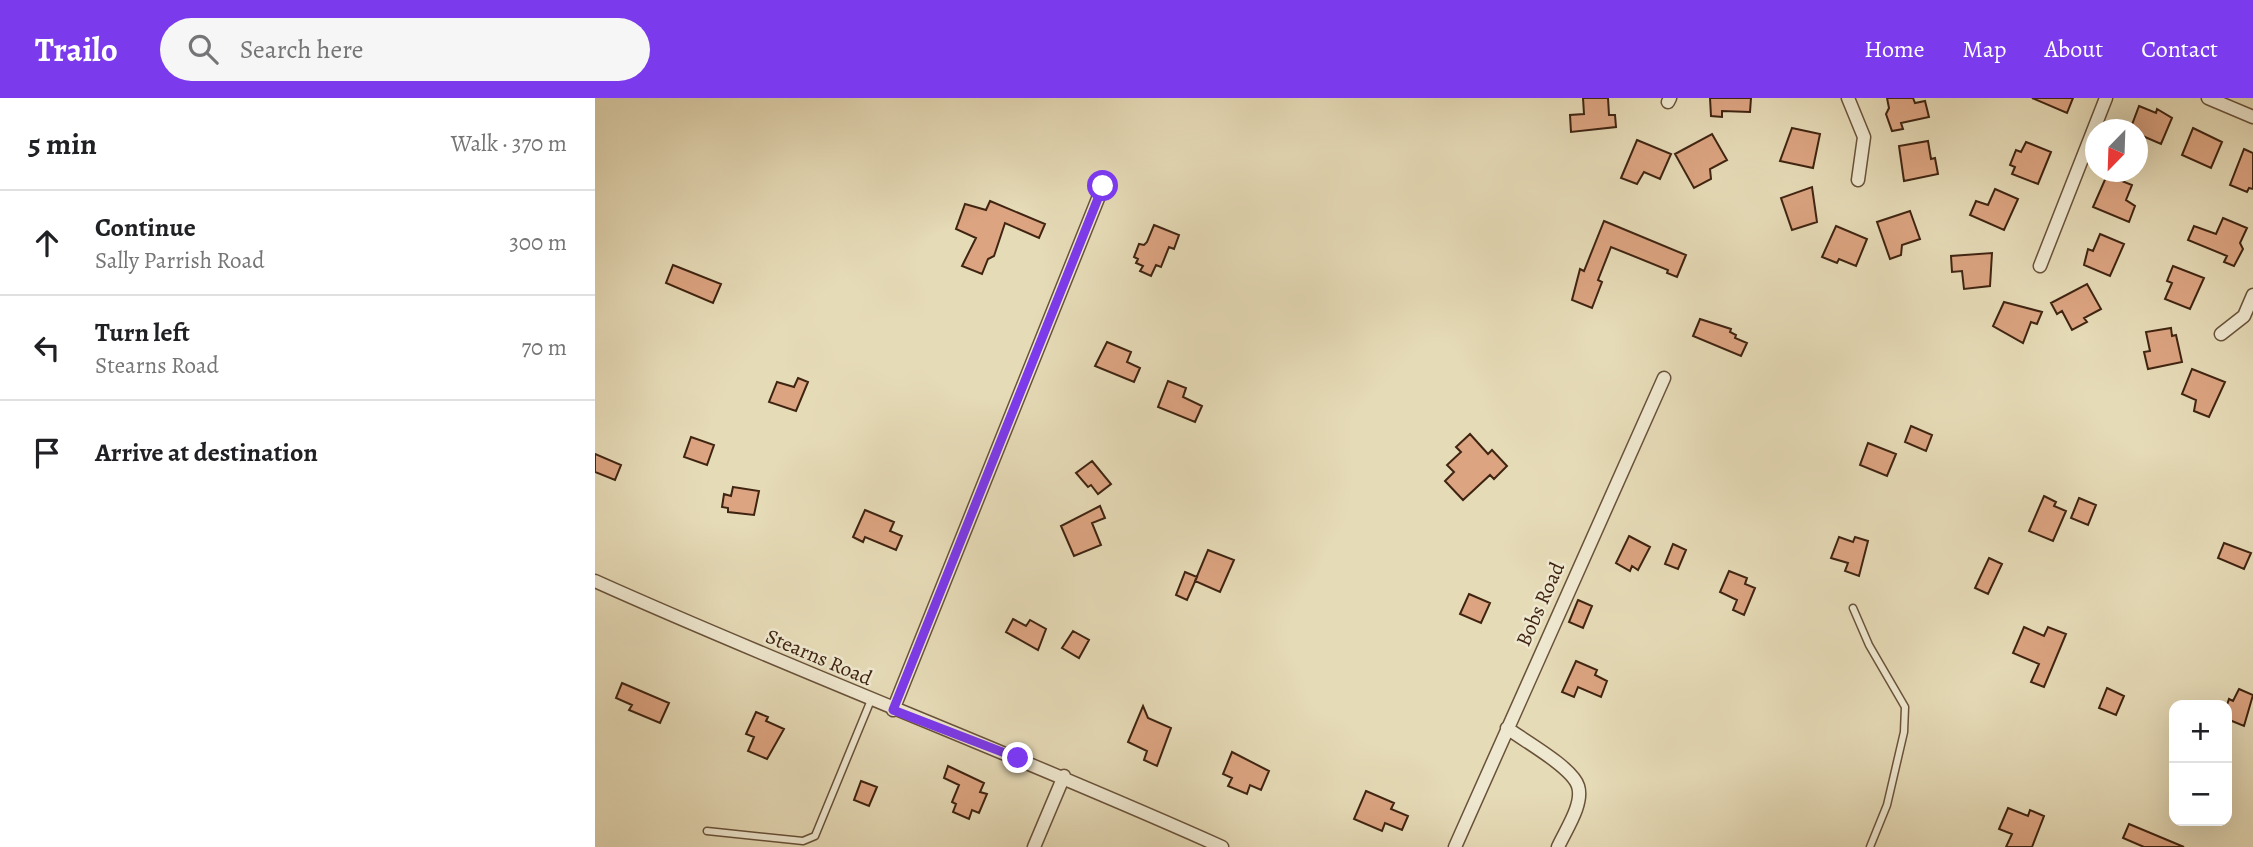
<!DOCTYPE html>
<meta charset="utf-8">
<style>
:root{--surface:#fff;--page:#f6f6f6;--text:#202124;--muted:#757577;--line:#e0e0e0;--accent:#7c3aed}
body{margin:0;font-family:Alegreya,serif;background:var(--page);color:var(--text)}
.controls{position:absolute;right:21px;bottom:21px;display:grid;overflow:hidden;border-radius:14px;box-shadow:0 7px 28px #0002}
.controls button{width:63px;height:63px;display:grid;place-items:center;padding:0;border:0;border-bottom:2px solid var(--line);background:var(--surface);color:var(--text);font:35px sans-serif}
.compass{position:absolute;left:1490px;top:21px;width:63px;height:63px;border-radius:50%;background:var(--surface);box-shadow:0 7px 28px #0002;rotate:203deg}
.stop{position:absolute;width:21px;height:21px;margin:-16px;border:5px solid #7c3aed;border-radius:50%;background:#fff}
.stop.end{background:#7c3aed;border-color:#fff;box-shadow:0 2px 7px #0008}
.list{margin:0;padding:0;list-style:none}
h2{display:flex;justify-content:space-between;align-items:center;height:91px;margin:0;padding:0 28px;font-size:30px}
h2 small{font-size:23px;font-weight:400;color:var(--muted)}
.list li{display:grid;grid-template-columns:46px 1fr auto;gap:21px;align-items:center;box-sizing:border-box;height:105px;padding:0 28px;border-top:2px solid var(--line)}
.list b{display:block;font-size:26px;white-space:nowrap}
.list p{margin:0;font-size:23px;white-space:nowrap;color:var(--muted)}
.list em{font-size:23px;font-style:normal;color:var(--muted)}
.icon{flex:none;width:38px;height:38px;fill:none;stroke:currentColor;stroke-width:2;stroke-linecap:round;stroke-linejoin:round}
.map{position:relative;flex:none;width:1658px;height:749px;overflow:hidden}
header{display:flex;align-items:center;gap:42px;box-sizing:border-box;height:98px;padding:0 35px;background:var(--accent);color:#fff}
header strong{font-size:33px}
nav{display:flex;gap:38px;margin-inline-start:auto;font-size:24px}
.search{width:490px;height:63px;background:var(--page);display:flex;align-items:center;gap:18px;box-sizing:border-box;padding:0 24px;border-radius:38px;color:var(--muted);font-size:26px}
main{display:flex}
aside{flex:1;background:var(--surface)}
.map>svg:first-child{display:block}
</style>
<header>
<strong>Trailo</strong>
<div class="search"><svg class="icon" aria-label="search" viewBox="0 0 24 24"><circle cx="10" cy="10" r="6"/><path d="M15 15l6 6"/></svg>Search here</div>
<nav><a>Home</a><a>Map</a><a>About</a><a>Contact</a></nav>
</header>
<main>
<aside>
<h2>5 min<small>Walk · 370 m</small></h2>
<ul class="list">
<li><svg class="icon" aria-label="ahead" viewBox="0 0 24 24"><path d="M12 20V5M6 11l6-6 6 6"/></svg><div><b>Continue</b><p>Sally Parrish Road</p></div><em>300 m</em></li>
<li><svg class="icon" aria-label="left" viewBox="0 0 24 24"><path d="M17 20v-9H6M10 6l-5 5 5 5"/></svg><div><b>Turn left</b><p>Stearns Road</p></div><em>70 m</em></li>
<li><svg class="icon" aria-label="arrive" viewBox="0 0 24 24"><path d="M6 21V4h12l-3 4 3 4H6"/></svg><div><b>Arrive at destination</b></div></li>
</ul>
</aside>
<div class="map">
<svg width="1658" height="749" viewBox="0 0 1658 749">
<rect width="100%" height="100%" fill="#e6dbb7"/>
<filter id="stains"><feTurbulence type="fractalNoise" baseFrequency=".00286" numOctaves="4"/><feColorMatrix values="0 0 0 0 .2 0 0 0 0 .09 0 0 0 0 .02 0 0 0 .5 -.17"/></filter>
<radialGradient id="worn" r=".72"><stop offset=".6" stop-color="#630" stop-opacity="0"/><stop offset="1" stop-color="#630" stop-opacity=".3"/></radialGradient>
<path fill="#dca481" stroke="#3f2411" stroke-width="2" d="M988,0h25l1,17h6l1,12 -45,5 -1,-17 14,-1z
M1115,0h41l-1,14 -28,-1v6l-11,-1z
M1292,0h26l2,5 10,-2 4,16 -28,6 2,6 -11,2 -6,-17 3,-6z
M1437,0h41l-6,15z
M1544,8l17,7 1,-4 15,9 -11,26 -23,-10v-4h-8z
M1197,30l28,6 -7,34 -33,-7z
M1598,30l29,14 -11,26 -29,-13z
M1117,36l15,26 -17,9 1,10 -17,9 -19,-34z
M1042,42l34,14 -11,25 -16,-7 -7,12 -16,-6z
M1333,43l3,18 4,-1 3,16 -34,7 -5,-35z
M1431,44l25,10 -13,32 -26,-10 3,-7 -5,-2 6,-15 5,2z
M1649,51l9,4v36l-4,-1 -2,4 -17,-7z
M1512,77l25,10 -6,15 9,6 -6,16 -36,-15z
M1217,89l5,35 -25,8 -11,-32z
M1400,91l23,10 -14,31 -34,-15 6,-14 12,4z
M395,103l55,23 -6,14 -34,-15 -11,33 -6,3 -6,15 -20,-8 14,-28 -20,-9 9,-25 21,6z
M1315,113l10,28 -18,6 -1,10 -11,4 -13,-37z
M1628,120l24,10 -7,15 3,6 -9,17 -10,-4 3,-6 -39,-16 6,-14 22,8z
M1009,123l82,34 -9,22 -10,-4 1,-3 -57,-23 -13,33 4,2 -10,26 -20,-8 8,-31 4,2z
M559,127l25,10 -5,14 -5,-2 -8,20 -5,-2 -5,11 -11,-5 3,-5 -7,-3 2,-4 -4,-2 5,-13 5,1 3,-3z
M1241,128l31,13 -11,27 -17,-7 -2,4 -15,-6z
M1505,136l24,10 -14,32 -26,-11 4,-16 5,2z
M1397,155l-2,33 -26,3 -2,-18 -10,1 -1,-16z
M78,167l48,19 -8,19 -47,-20z
M1578,168l31,12 -14,31 -25,-10 7,-16 -5,-2z
M1492,186l14,25 -17,9 3,4 -15,8 -10,-19 -5,3 -6,-11z
M1409,204l38,10 -5,12 -6,-2 -8,21 -30,-17z
M1105,221l31,10 -1,3 6,3 -1,3 12,5 -6,13 -48,-20z
M1576,230l1,8 4,-1 6,27 -34,7 -4,-17 6,-1 -4,-19z
M512,244l24,10 -4,10 13,6 -6,14 -39,-16z
M1597,271l33,13 -16,35 -15,-6 2,-11 -14,-6z
M203,280l10,4 -12,29 -27,-9 8,-20 17,5z
M573,283l18,7 -3,9 19,9 -7,16 -37,-15z
M1316,328l21,9 -6,16 -21,-9z
M875,336l18,20 4,-4 15,16 -13,13 -4,-4 -27,25 -18,-19 9,-9 -7,-7 14,-13 -5,-5z
M96,339l23,8 -7,20 -23,-8z
M1273,345l28,11 -9,22 -27,-11z
M0,356l26,11 -6,15 -20,-8z
M497,363l19,23 -13,10 -7,-9 -3,2 -12,-14z
M138,389l26,4 -5,24 -26,-3v-4l-6,-1 2,-13 7,2z
M1449,398l12,6 -2,4 12,5 -13,30 -24,-10z
M1484,400l17,7 -8,20 -17,-7z
M505,408l5,12 -13,5 9,22 -27,11 -13,-30z
M270,412l29,12 -4,9 12,5 -6,14 -31,-13 -2,5 -10,-5z
M1034,438l21,11 -12,23 -6,-4 -2,5 -14,-8z
M1244,439l14,5 2,-5 13,4 -9,35 -14,-5 3,-8 -17,-5z
M1629,445l27,10 -7,16 -26,-11z
M1078,446l13,6 -8,19 -13,-5z
M613,452l26,10 -14,32 -25,-11z
M1394,460l13,6 -14,30 -13,-6z
M1134,473l18,7 -2,6 10,4 -11,27 -11,-5 4,-10 -17,-8z
M590,474l12,5 -10,23 -11,-5z
M874,496l21,9 -9,20 -21,-9z
M983,502l14,6 -9,22 -14,-6z
M418,521l13,7 4,-6 16,9 -8,21 -32,-18z
M1429,529l20,9 4,-9 18,7 -22,53 -13,-5 8,-18 -26,-11z
M478,533l16,9 -10,18 -17,-10z
M981,563l21,9 -2,5 12,6 -6,16 -23,-10 -4,10 -12,-5z
M27,585l47,20 -9,20 -31,-13 3,-5 -16,-7z
M1512,590l17,8 -8,19 -17,-7z
M1644,591l14,6 -9,31 -17,-7v-14l2,-6 4,2z
M548,608l5,12 23,10 -14,38 -13,-6 3,-9 -19,-9z
M161,614l12,5 -2,4 18,8 -17,30 -19,-8 6,-14 -8,-3z
M637,654l37,19 -8,19 -11,-5 -3,9 -19,-8 4,-8 -9,-4z
M353,668l36,17 -4,9 7,2 -8,19 -7,-3 -3,9 -16,-7 3,-8 -4,-2 7,-17 -15,-7z
M266,683l16,6 -8,19 -15,-6z
M771,693l28,12 -3,6 17,7 -6,14 -17,-7 -3,8 -28,-12z
M1413,710l20,8 2,-6 14,6 -12,31h-26l6,-13 -13,-5z
M1534,726l55,23h-40l-21,-9z"/>
<g fill="none" stroke-linecap="round" stroke-linejoin="round">
<g stroke="#69523a" stroke-width="9">
<path id="service" d="M1258,510l16,37 36,62 -1,25 -17,73 -17,42
M112,733l96,10 12,-5 56,-136"/>
</g>
<g stroke="#69523a" stroke-width="15">
<path id="minor" d="M1253,0l16,39 -6,43
M1613,0l45,19
M1073,4l2,-4
M1445,168l66,-168
M1626,236l23,-18 9,-21
M0,483c207,93 420,173 627,266
M298,612l210,-524
M912,630c16,12 65,39 71,58 6,18 -13,45 -20,61
M439,749l30,-71
M860,749l209,-469"/>
</g>
<use href="#service" stroke="#efe8d0" stroke-width="6"/>
<use href="#minor" stroke="#efe8d0" stroke-width="12"/>
</g>
<g fill="none" stroke-linecap="round" stroke-linejoin="round">
<path stroke="#7c3aed" stroke-width="9" d="M423,660l-125,-48 210,-524"/>
</g>
<g text-anchor="middle" stroke-width="5" stroke-linejoin="round" paint-order="stroke">
<g font-size="21" fill="#3f2411" stroke="#efe8d0">
<text transform="translate(945 506) rotate(-66)" y="7">Bobs Road</text>
<text transform="translate(224 559) rotate(23)" y="7">Stearns Road</text>
</g>
</g>
<rect width="100%" height="100%" filter="url(#stains)"/>
<rect width="100%" height="100%" fill="url(#worn)"/>
</svg>
<div class="controls">
<button>+</button>
<button>−</button>
</div>
<svg class="compass" viewBox="-18 -18 36 36"><path d="M0-13l5 13h-10z" fill="#e53935"/><path d="M0 13l5-13h-10z" fill="#757577"/></svg>
<div class="stop" style="left:508px;top:88px"></div>
<div class="stop end" style="left:423px;top:660px"></div>
</div>
</main>
